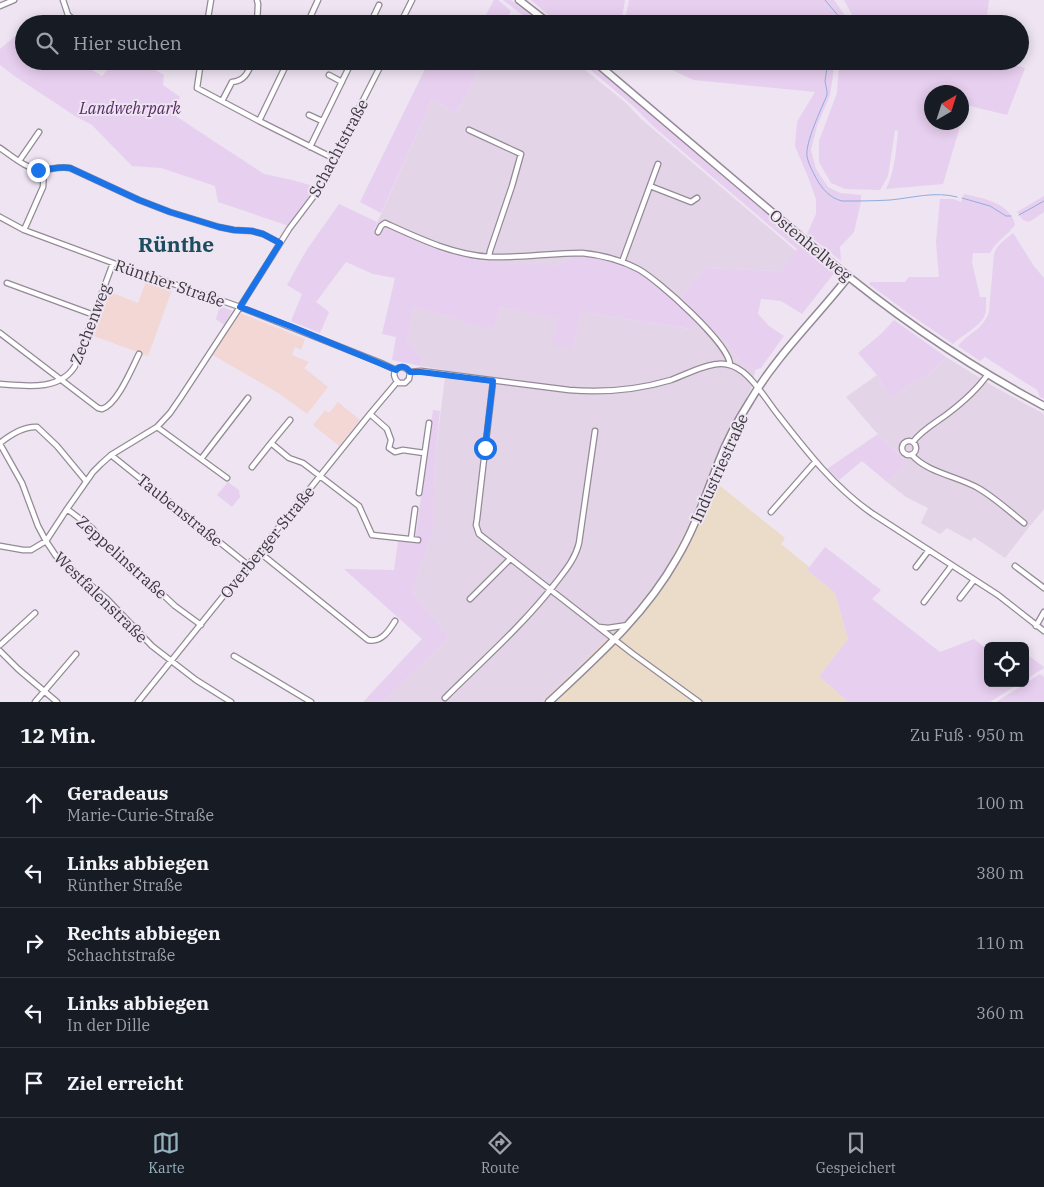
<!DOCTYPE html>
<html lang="de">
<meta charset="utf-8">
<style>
:root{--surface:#171b24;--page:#20242c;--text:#f1f3f6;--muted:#9ea1a6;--line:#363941;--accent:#94b1bd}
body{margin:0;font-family:"IBM Plex Serif",serif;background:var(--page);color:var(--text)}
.controls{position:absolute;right:15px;bottom:15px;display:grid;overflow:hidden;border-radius:8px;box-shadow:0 2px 12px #0003}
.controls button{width:45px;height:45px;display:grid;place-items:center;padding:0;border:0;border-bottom:1px solid var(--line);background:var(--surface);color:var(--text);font:25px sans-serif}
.compass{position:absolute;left:924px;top:85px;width:45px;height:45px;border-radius:50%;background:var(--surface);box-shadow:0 2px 12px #0003;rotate:39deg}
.stop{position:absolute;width:15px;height:15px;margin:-11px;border:4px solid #1a73e8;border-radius:50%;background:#fff}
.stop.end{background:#1a73e8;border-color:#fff;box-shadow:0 1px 5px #0008}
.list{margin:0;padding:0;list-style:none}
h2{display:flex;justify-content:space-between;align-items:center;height:65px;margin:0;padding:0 20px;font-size:21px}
h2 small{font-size:16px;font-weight:400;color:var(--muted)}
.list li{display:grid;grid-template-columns:32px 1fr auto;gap:15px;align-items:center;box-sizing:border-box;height:70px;padding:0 20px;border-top:1px solid var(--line)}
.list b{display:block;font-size:19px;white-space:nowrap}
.list p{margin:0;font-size:16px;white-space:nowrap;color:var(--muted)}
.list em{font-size:16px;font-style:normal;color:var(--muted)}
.icon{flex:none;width:28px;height:28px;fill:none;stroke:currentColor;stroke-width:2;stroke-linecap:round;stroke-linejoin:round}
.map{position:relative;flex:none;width:1044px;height:702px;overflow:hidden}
.search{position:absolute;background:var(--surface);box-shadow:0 2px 12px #0003;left:15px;right:15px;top:15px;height:55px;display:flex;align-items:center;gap:12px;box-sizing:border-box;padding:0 18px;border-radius:28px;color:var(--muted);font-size:19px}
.sheet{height:415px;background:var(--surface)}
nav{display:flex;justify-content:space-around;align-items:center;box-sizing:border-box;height:70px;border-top:1px solid var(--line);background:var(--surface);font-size:14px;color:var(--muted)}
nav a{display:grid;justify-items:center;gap:2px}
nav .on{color:var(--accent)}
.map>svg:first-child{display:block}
</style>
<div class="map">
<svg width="1044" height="702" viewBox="0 0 1044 702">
<rect width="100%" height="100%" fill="#eee4f2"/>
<path fill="#e3d4e8" d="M484,61h90l52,42 14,15 156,133 -17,20 -74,-3 -24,29 47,48 14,18 13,7 -2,15 -27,51 -29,73 -34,65 -39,49 -82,79h-159l66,-65 -37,-45 21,-62 2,-73 10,-79 -1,-8 -23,-4 1,-8 -15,-16 7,-35 50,14 31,7 5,-21 59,12 14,31 8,-38 109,17 -119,-72 -7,7 -25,2 -39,-2 -36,-6 -36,-12 -47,-10 -8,-4 59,-132 24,13z
M946,357l47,29 51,28v95l-15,18 -24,31 -31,-21 -3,4 -24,-13 -7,6 -19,-11 7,-15 -22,-11 -19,-15 20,-19 -32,-32 -29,-34 31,-22 14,23 31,-22 3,2z"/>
<path fill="#ebdcc9" d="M709,477l76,61 -4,6 28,23 -2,3 28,23 13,46 -29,37 29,26h-306l82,-79 39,-49 34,-65z"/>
<path fill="#f2d7d4" d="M146,281l26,9 -24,66 -54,-20 16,-44 28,11z
M240,313l65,26 -4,11 -6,-3 -3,8 17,7 -5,6 24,19 -21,27 -27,-20 -67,-39z
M338,402l22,18 -21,26 -26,-21 12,-15 4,3z"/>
<path fill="#e7cfef" d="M494,0h4l13,11 -7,13h-23z
M503,0h8l31,24h-8z
M531,0h94l-4,24h-62z
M629,0h205l17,24h-227z
M844,0h145l-3,24h-129z
M24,29v32h54l24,15 13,-15h25l24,14 -1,10 17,12 -9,16 93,61 28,6 25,7 -28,39 -71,-24 -3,-16 -54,-18 -29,-2 -40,-41 -17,-9 -62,-41 -13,-10v-16z
M429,61h55l-28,52 -24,-13 -51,113 -21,-11z
M580,61h7l248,211 -33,42 -21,-13 -20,-2 -3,15 11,12 15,10 -23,32 -6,2 -13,-7 -14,-18 -47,-48 24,-29 74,3 18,-22 -143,-122 -22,-22z
M661,61h173l-1,14 -3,20 -13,31 -6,24 5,19 12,18 12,6 21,2v7l-7,30 -14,15 1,14 -34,-27 9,-20v-15l-8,-22 -13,-31 2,-24 18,-30 -121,-12 -20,-9z
M841,61h158l26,7 -18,47 -41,-10 -4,16v-29h-30v30l29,1 -18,61 -57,5c9,-18 10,-38 12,-58l-3,-1 -7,46 -8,14 -35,-1 -14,-6 -12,-21v-21l18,-48 2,-28z
M964,194c18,4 47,9 51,31 -7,10 -19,16 -25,28h-17l-1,9 8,35h6c0,6 1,14 -2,20 -5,10 -23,19 -31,27l-45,-31 -39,-29 1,-2h35l4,-5h30l-3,-35 4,-43h13l8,3z
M1044,196v16l-15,10 -6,-2 -6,-8z
M339,204l38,18 -4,10 7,4 2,-4 7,-4c13,6 25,13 39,18 43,17 90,21 136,18l7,-7 22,1 22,5 21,9 23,15 37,36 -5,6 -110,-17 -8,38 -20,-5 5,-26 -58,-12 -5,21 -27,-3 -4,-4 -50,-14 -7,35 15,16 -1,8 -29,-6 4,-23 -14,-3 13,-56 -22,-4 -27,-12 -30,40 13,10 -9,21 -29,-12 11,-27 -15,-9 19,-34z
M1013,233l21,33 10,12v121l-4,-2 -3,-7 -52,-33 -5,4 -22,-15c11,-14 24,-15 31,-34l5,-58c3,-10 12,-15 19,-21z
M220,306l12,5 -8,14 -8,-6z
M894,320l52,37 -21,21 -3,-2 -31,22 -14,-23 -19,-22 23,-19z
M433,410l7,1 -5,46 -2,73 -21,62 37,45 -66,65h-20l59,-63 -78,-70 50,1 4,-29h17z
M878,434l29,29 -20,19 -25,-21 -23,19 -12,-11z
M228,482l11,8 1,7 -8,10 -15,-12z
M825,547l56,43 -9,9 68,53 34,-13 14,11v33h32l-30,19h-142l-29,-26 29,-37 -13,-46 -28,-23z
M1025,653l19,14v1l-19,12z
M1040,674l4,3v25h-48z"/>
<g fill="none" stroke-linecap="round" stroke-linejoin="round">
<path stroke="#91addd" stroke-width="1" d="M825,0l20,24
M828,61l-3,20 2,10v4c-6,15 -22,47 -20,62 2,8 6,15 9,21 6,11 14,20 26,23 16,0 32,0 48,-1 22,-2 45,-9 67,-3
M962,198l28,8 16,10h5
M1019,215l25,-14"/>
<g stroke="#948a97" stroke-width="7">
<path id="street" d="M63,0l5,15 5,4 37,5
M0,6l14,-6
M207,24l4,-24
M257,24l1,-20 -1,-4
M307,24l11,-24
M370,24l9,-19
M400,24l12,-24
M201,61l-4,27 62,33 76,38
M329,75l13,7
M222,101l10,-19c13,-1 16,-10 21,-21
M309,115l13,6
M259,121l29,-60
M469,130l52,24 -9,32 -22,65 -1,6
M310,147l42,-86
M0,148c12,8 27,22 43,22 10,-1 17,-4 27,-2l69,32 31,12 49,15 15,3 18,1 11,3 17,9
M19,161l20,-29
M650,186l41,16 6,-4
M0,217l24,13 89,33 127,44 141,56 15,7
M24,230l19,-43 1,-17
M378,232l3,-6 4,-3c33,15 68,32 105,34 31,1 61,-4 92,-4 19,2 39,7 56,16 19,10 92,75 92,96
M622,262l36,-98
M7,283l87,32
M0,333l98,75 4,1c15,-4 30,-41 37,-55
M410,372l-1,7 -4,4h-6c-12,-10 1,-23 11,-11l11,-1 148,19c35,3 68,0 102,-10 14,-5 32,-15 47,-16 9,-1 17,2 25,8 14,11 24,29 36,44 28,36 56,72 94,98l125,81 46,36
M493,381l-16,138 -1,6 3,9 154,120 66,48
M0,384c26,2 60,7 75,-18l38,-103
M370,414l17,15 4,11 -2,8 6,4 8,-2 21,3
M290,420l-19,23 18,15 14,5 56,43 13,29 46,5
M157,427l70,51
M902 448a7 7 0 1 1 14 0a7 7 0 1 1-14 0Z
M913,442c8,-11 22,-19 33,-27 16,-12 31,-25 42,-41
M0,443c10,-8 24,-17 37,-16l20,19 29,35
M0,444l22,39 16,43 8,15 10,15 51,43 45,47 44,34 35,22
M111,455l137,110
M912,455c16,18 45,21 66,33 16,9 31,23 46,35
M201,459l47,-61
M252,467l19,-24
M419,493l10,-70
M67,509l25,19 15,18 25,25 27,20 16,15 26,19
M771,512l44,-50
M411,539l4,-30
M0,546l23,4h8l15,-9 21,-32 26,-37 8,-8 10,-9 46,-28 13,-14 11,-16 59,-90 49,-78 31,-41 32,-66 31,-61
M259,552l109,88c13,3 21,-9 27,-19
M1015,566l29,22
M916,567l13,-17
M960,598l14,-18
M470,599l40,-40
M924,602l28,-37
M1036,626l8,-14
M599,627l9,1 20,-3
M0,645l35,-32
M0,651l18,18 39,33
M234,656l77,46
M445,698c37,-37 77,-72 109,-113 10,-13 21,-25 25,-42l16,-112
M35,702l41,-48
M138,702l232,-288 27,-32"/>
</g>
<g stroke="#948a97" stroke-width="9">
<path id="secondary" d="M519,0l31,24
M594,61l233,198c67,56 140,106 217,147
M549,702c47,-44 96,-87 128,-144 18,-30 29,-64 42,-97 8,-21 19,-41 31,-60 27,-46 66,-83 99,-125"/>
</g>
<use href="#street" stroke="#fff" stroke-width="4.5"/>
<use href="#secondary" stroke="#fff" stroke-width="6"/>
</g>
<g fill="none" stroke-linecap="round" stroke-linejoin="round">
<path stroke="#1a73e8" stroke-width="6" d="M38,170c11,0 21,-4 32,-2l69,32 31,12 49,15 15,3 18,1 11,3 17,9 -40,64 50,19 106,44c5,-5 10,-4 14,2h11l72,9 -8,67"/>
</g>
<g text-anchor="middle" stroke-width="4" stroke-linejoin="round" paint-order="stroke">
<g font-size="16" font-style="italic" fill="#572c65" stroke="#eee4f2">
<text x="130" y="114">Landwehrpark</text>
</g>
<g font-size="16" fill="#3c383e" stroke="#eee4f2">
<text transform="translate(338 148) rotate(-62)" y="6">Schachtstraße</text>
<text transform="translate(811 245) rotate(40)" y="6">Ostenhellweg</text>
<text transform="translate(170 283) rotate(19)" y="6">Rünther Straße</text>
<text transform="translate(90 324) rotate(-69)" y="6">Zechenweg</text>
<text transform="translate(719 468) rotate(-66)" y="6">Industriestraße</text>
<text transform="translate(180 510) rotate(39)" y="6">Taubenstraße</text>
<text transform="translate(267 542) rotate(-51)" y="6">Overberger Straße</text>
<text transform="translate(122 557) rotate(42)" y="6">Zeppelinstraße</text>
<text transform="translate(101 597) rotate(44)" y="6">Westfalenstraße</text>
</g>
<g font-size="21" font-weight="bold" fill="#1c4d5f" stroke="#eee4f2">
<text x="176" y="252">Rünthe</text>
</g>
</g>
</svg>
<div class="controls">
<button><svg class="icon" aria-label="locate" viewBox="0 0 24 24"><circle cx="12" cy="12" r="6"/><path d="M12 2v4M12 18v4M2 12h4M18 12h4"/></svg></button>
</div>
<svg class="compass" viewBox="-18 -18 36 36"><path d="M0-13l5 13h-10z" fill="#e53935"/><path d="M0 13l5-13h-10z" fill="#9ea1a6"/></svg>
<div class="stop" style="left:485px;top:448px"></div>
<div class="stop end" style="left:38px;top:170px"></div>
<div class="search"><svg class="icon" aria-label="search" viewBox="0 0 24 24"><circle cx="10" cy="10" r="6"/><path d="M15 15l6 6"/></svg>Hier suchen</div>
</div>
<section class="sheet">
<h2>12 Min.<small>Zu Fuß · 950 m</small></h2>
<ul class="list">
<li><svg class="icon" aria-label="ahead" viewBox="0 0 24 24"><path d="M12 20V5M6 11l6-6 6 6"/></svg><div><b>Geradeaus</b><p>Marie-Curie-Straße</p></div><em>100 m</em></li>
<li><svg class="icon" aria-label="left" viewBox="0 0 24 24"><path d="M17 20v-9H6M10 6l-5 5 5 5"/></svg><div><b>Links abbiegen</b><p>Rünther Straße</p></div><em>380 m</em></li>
<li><svg class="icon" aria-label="right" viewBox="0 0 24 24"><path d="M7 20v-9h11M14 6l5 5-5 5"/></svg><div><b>Rechts abbiegen</b><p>Schachtstraße</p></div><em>110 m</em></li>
<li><svg class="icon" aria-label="left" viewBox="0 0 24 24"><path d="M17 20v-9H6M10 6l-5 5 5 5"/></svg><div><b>Links abbiegen</b><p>In der Dille</p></div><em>360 m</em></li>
<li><svg class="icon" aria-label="arrive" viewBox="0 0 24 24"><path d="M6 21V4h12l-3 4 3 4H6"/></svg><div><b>Ziel erreicht</b></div></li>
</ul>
</section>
<nav>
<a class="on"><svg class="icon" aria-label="map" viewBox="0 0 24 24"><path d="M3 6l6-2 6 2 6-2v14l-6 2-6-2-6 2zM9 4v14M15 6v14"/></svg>Karte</a>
<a><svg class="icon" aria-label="directions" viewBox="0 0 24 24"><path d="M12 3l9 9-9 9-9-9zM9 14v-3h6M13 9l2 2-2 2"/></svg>Route</a>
<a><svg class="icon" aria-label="saved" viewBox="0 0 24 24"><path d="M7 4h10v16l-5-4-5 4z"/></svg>Gespeichert</a>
</nav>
